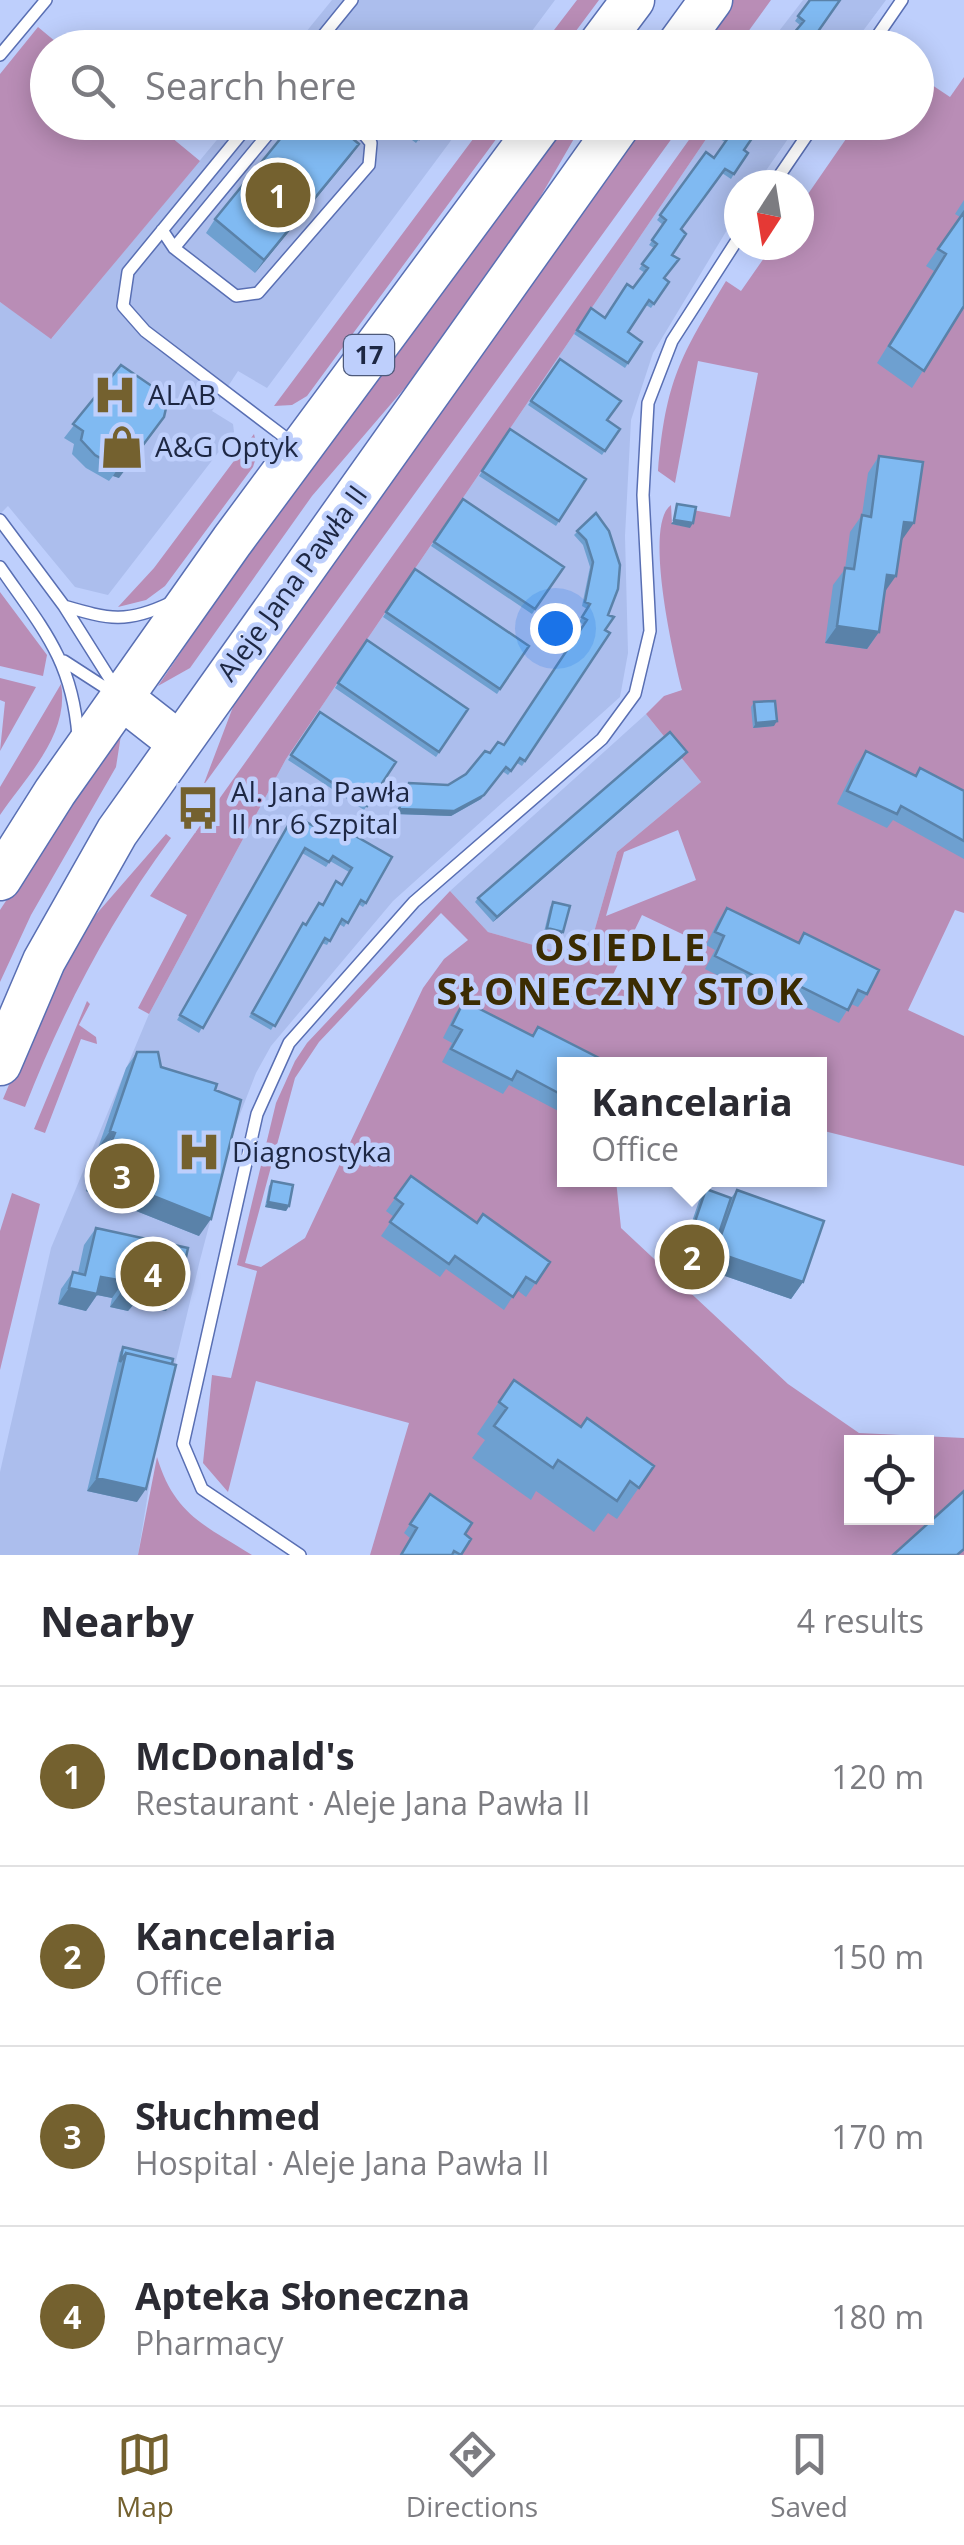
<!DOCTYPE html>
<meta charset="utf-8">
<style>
:root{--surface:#fff;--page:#f7f7f7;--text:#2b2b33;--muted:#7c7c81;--line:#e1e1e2;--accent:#74612f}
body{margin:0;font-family:"Open Sans",sans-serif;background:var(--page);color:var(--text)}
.controls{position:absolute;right:30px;bottom:30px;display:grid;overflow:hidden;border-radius:0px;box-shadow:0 5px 25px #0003}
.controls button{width:90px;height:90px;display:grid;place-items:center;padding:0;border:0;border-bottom:2px solid var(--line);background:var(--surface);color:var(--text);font:50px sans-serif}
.compass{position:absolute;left:724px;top:170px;width:90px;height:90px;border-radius:50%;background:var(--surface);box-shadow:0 5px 25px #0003;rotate:192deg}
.you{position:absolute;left:555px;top:628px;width:35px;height:35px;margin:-25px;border:8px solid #fff;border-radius:50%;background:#1a73e8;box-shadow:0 0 0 15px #1a73e833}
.badge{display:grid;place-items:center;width:65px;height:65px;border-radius:50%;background:var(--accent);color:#fff;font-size:32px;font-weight:700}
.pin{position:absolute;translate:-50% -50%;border:5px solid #fff;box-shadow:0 2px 10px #0006}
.popup{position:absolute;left:557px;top:1057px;width:270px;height:130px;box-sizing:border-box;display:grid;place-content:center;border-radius:0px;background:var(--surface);filter:drop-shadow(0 2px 8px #0005);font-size:32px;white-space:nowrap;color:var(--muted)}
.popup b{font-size:38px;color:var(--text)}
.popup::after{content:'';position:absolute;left:50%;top:100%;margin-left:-20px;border:20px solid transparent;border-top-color:var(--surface)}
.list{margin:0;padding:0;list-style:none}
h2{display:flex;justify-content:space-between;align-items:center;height:130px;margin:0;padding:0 40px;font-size:42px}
h2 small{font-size:32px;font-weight:400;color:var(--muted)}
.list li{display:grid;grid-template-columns:65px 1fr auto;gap:30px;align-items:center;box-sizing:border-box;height:180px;padding:0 40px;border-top:2px solid var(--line)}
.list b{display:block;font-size:38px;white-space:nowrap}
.list p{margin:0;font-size:32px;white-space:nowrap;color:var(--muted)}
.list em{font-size:32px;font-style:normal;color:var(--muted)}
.icon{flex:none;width:55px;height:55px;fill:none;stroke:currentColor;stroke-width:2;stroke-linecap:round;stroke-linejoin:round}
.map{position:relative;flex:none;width:964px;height:1555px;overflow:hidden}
.search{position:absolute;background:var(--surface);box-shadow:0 5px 25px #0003;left:30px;right:30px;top:30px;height:110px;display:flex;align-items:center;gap:25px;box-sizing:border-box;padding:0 35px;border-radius:55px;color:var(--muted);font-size:38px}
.sheet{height:850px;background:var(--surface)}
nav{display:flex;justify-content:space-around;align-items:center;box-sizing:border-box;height:140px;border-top:2px solid var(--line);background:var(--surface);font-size:28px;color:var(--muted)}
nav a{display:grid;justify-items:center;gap:5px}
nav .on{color:var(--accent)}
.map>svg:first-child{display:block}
</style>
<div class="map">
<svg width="964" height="1555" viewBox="0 0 964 1555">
<rect width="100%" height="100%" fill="#becffc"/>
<path fill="#acbeed" d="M332,0h223l-35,47 -227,1z
M803,0h83l-35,47 -85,1z
M231,123h233l-197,265 -29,-17 -26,40 21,13 1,8 -126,163 -33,-8 -67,-81 -8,8v-212l52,36z
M717,123h82l-43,62h-17v25l-86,143 -22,67 -6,116 3,117 -8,44 -227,204 -122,145 -15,27 -21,54 -35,133 -44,184 -18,111h-138v-83l51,-224 98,-234 137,-255z
M646,714l55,68 -84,70 -31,108 -98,-28 -38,-41z"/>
<path fill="#b98db6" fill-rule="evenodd" d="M577,0h22l-35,47h-23z
M729,0h42l-34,47 -43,1z
M38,27l24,20 -14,1v74l106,1 46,38 -149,178 -51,-37v-228z
M917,75l33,22 14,-20v836l-9,-3 -47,100 56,26v130l-144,-36v-66h-256v116h52l5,48 167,156 71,49 105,5v117h-594l39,-132 -153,-42 -28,111 -25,-29 9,-88 19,3 26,-107 -20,-6 39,-162 19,-42 12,-18 143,-152 38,41 98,28 31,-108 84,-70 -55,-68 18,-18 18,-6c-8,-32 -39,-165 -11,-185l1,19 17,3 4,-17 37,7 28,-144 -60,-12 -23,122 -17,-12c8,-91 22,-114 68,-190l15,10 32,-46h26v-38l58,-84 59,-1zM678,830l18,50 -90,36 18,-64zM441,913l27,27 -24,19 -21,29 -118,250 -44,29 -16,-4 50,-185 24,-36zM642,915l55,26 -34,68 -54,-26zM852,1442h74v76h-74z
M485,123h23l-201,273 -15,9 -18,1z
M567,123h16l-60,104 -102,142 -109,127 -122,172 -32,18 93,-137z
M640,123h43l-480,663 33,-87z
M701,123h16l-431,636 -137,255 -11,-6 49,-93 -37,-19z
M254,434l4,17 -5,16 -88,119 -19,14 -28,7 36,-39z
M0,592l47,63 -4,21 -43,-10z
M0,678l36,9 -36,64 5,-49 -5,-2z
M61,684c9,50 -35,93 -61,131v-28z
M123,722l-7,45 -85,148 -31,67v-72z
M166,834l5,4c-62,84 -108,172 -146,269l-22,-8 63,-150z
M87,1001l3,3 -11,21 17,12 1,7 -16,-5 -36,94 -11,-4z
M12,1193l28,11 -40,166v-139z
M157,1457c17,57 47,68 95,98h-114z"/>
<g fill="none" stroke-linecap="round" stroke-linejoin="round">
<g stroke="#596fb3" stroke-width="14">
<path id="lane" d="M313,48l39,-48
M869,48l33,-48
M0,55l46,-55
M251,122l-123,150 -5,34 22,25 150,114
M773,185l43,-63
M162,230l12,18 62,48 22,-3 111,-128 2,-22 -17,-21
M174,248l104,-126
M0,520l64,86 51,81
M0,567c42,61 72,92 78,169
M64,606c45,13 62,18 106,-3
M64,661l51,33
M300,1555l-98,-66 -19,-45 74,-330 32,-71 125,-141 188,-163 33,-45 15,-63 -7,-136 5,-92 24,-62 67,-104"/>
</g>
<g stroke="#596fb3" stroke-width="45">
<path id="highway" d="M597,48l36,-48
M676,48l35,-48
M123,699l55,43
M0,879l55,-87 177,-251 310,-419
M0,1064l44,-103 73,-129 504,-710"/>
</g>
<use href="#lane" stroke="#fff" stroke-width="11"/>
<use href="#highway" stroke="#fff" stroke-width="42"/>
</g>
<path fill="#6ea0d0" d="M810,0l9,30 -6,18h-25l-3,-4 15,-19 -5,-4z
M419,122l11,3 -14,18 -8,-6z
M731,122l13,28 -10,24 -3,5 -9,-6 -41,57 -17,48 5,4 -18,26 -5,-3 -18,27 14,10 -17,26 -51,-34 17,-26 14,9 28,-29 12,-15 -6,-4 15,-21 -5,-3 14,-20 -6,-5 49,-68 8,6 11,-16 -5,-3z
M359,144l-104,129 -49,-40 9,-14z
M964,200v106l-52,82 -35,-25 57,-92 -8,-5 34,-49 -5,-3z
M560,359l47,61 13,9 -18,26 -74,-50z
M121,365l-2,113 -6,-2 -4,5 -23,-13 -14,-14 2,-10 -10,-6z
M510,429l76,50 -30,47 -77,-50z
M879,456l23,84h-1l-17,53 -5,39 -12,17 -42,-6 8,-58 12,-16 5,-37 12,-17 6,-42z
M463,499l101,68 -32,47 -101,-68z
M596,513l12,102 -3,15 5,3 -88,133 -5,-3 -9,12 -6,-4 -21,28 -30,17 -55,-2 13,-31 39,2 18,-11 24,-21 14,-8 80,-120 -5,-3 8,-13 -5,-3 8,-39 -7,-22 -9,-10z
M415,569l114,77 -32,48 -114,-77z
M367,640l101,69 -32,48 -101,-69z
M754,702l20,24 -21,2 -2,-21z
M320,712l76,50 -32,48 -76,-50z
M866,751l49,24 5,-7 44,23v68l-71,-39 -6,8 -50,-24 19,-39z
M683,757l-190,165 -18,-20 3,-4z
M291,819l51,16 24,68 -3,4 -5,-3 -14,23 -5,-3 -12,21 -5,-2 -51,87 -22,-13 51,-89 6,-3 36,-40 7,-13 -19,-11 -4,6 -24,-14 -103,180 -22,-13z
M553,902l7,35 -16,-5 6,-25z
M727,908l71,34 6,-9 63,61 -9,13 -7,-3 -12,19 -64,-31 -6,9 -64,-32 10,-19 -9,-5 12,-24z
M464,1001l68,35 6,-9 26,37v50l-55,-29 -6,9 -61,-32 10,-19 -9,-5 12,-24z
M137,1052l24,15 54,23 -16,146 -113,-45 17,-41 -5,-2 28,-80z
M411,1176l66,47 73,39 -24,35 -9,-7 -13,20 -58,-41 -6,8 -59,-41 13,-19 -8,-6z
M272,1181l17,25 -3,5 -21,-4 4,-21z
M706,1189l25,9 6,-8 66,92 -12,17 -112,-39 21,-62z
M96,1228l70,83 -32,-7 -6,7 -18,-4 2,-9 -15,-3 -11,16 -28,-7 3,-15 12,-17 5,1 6,-28z
M123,1347l14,155 -50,-11 33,-139z
M514,1380l67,47 73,39 -37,53 -9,-6 -14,19 -58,-41 -5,9 -59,-42 13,-18 -8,-6z
M430,1494l35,40 -4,21h-61l10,-17 -6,-5z"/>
<path fill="#5a82a9" d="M359,144l-9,13 -95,116 9,-13z
M155,430l-36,48 -6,-2 5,-8 2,-6z
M674,520l19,3 -3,5 -19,-4z
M904,522l10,1 -12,17 -10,-1z
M887,575l9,1 -12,17z
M837,626l42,6 -12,17 -42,-6z
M777,721l-3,5 -21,2 3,-5z
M687,752l-4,5 -190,165 4,-5z
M506,767l-25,32 -30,17 -55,-2 3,-5z
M547,928l16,4 -3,5 -16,-5z
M110,1131l5,2 -12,17 -5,-2z
M98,1174l113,45 -12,17 -113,-45z
M268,1202l21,4 -3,5 -21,-4z
M685,1251l25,9 5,-8 88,30 -12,17 -112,-39z
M101,1277l23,4 -12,17 -15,-3 -11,16 -28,-7 11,-16z
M142,1286l36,8 -12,17 -32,-7 -6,7 -18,-4 12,-16z
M97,1478l49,11 -9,13 -50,-11z"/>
<path fill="#80baf2" stroke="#5a82a9" stroke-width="2.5" d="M810,0h30l-21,30 5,3 -12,15h-22l2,-4 -4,-4 16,-19 -6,-5z
M294,122h39l26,22 -95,116 -49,-41z
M419,122h9l2,3 -11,14 -8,-7z
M731,122h25l-1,2 4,4 -15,22 4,3 -14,21 -9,-5 -44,60 5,5 -14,21 7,4 -15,19 5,4 -15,22 -5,-4 -21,32 14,10 -14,21 -51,-33 14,-22 14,10 22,-34 6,4 15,-20 -6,-4 15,-20 -5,-4 14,-20 -6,-5 46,-63 8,6 14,-20 -5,-3z
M964,212v94l-40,65 -35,-25 57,-92 -8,-5z
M560,359l61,42 -14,19 13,9 -15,22 -74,-50z
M121,365l41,28 5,11 -3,13 -36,48 -8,-3 -2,6 -23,-13 -14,-15 2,-9 -10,-7z
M510,429l76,50 -27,42 -77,-50z
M879,456l44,6 -9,61 -10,-1 -8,54 -9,-1 -8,57 -42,-6 8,-58 9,1 8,-54 9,2z
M463,499l101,68 -29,42 -101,-67z
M677,504l19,3 -3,16 -19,-3z
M596,513l13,18 11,34 -2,24 -10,26 6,2 -9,13 5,3 -85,128 -5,-3 -9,13 -5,-4 -22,28 -30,16 -55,-2 10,-26 39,2 18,-11 19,-23 5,2 8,-11 6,3 83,-125 -5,-3 8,-13 -5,-2 8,-40 -7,-22 -9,-9z
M415,569l114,77 -29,43 -114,-77z
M367,640l101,69 -29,43 -101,-69z
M775,701l2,20 -21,2 -2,-21z
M320,712l76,50 -29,44 -76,-51z
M670,732l17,20 -190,165 -19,-19z
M866,751l50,25 4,-8 44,23v50l-63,-35 -4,8 -50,-23z
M294,815l23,13 3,-5 22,12 3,-5 47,27 -26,46 -5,-3 -13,23 -6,-4 -12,22 -5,-3 -50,88 -23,-13 51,-90 3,2 13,-22 4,2 13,-24 6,4 10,-17 -19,-12 -4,6 -24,-14 -102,180 -23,-13z
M553,902l17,4 -7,26 -16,-4z
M727,908l72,35 5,-10 75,37 -12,24 -9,-4 -10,20 -65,-32 -5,10 -63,-32 9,-20 -9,-4z
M464,1001l69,35 5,-9 73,37h-47v32l-47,-25 -5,9 -61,-31 11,-19 -10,-5z
M137,1052h21l3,15 56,17 -2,6 26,10 -30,119 -113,-45 17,-41 -5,-2z
M411,1176l66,47 6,-9 67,48 -14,21 -10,-6 -13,20 -58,-41 -6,8 -59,-42 13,-18 -8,-6z
M272,1181l21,4 -4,21 -21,-4z
M706,1189l25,9 -21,62 -25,-9z
M737,1190l87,31 -21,61 -88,-30z
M96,1228l92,20 -10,46 -36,-8 -2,8 -18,-3 2,-10 -23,-4 -4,17 -28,-6 4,-16 12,3z
M123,1347l50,12 -1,5 -46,-11 -6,9z
M126,1353l50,12 -30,124 -49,-11z
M514,1380l67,47 6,-9 67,48 -15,22 -9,-7 -13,20 -59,-41 -5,8 -59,-42 13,-18 -8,-6z
M964,1491v58l-7,6h-64z
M430,1494l42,29 -7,11 6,5 -10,16 -7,-4 -2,4h-51l16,-27 -7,-4z"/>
<defs>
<g id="hospital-bare" transform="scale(3.45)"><path d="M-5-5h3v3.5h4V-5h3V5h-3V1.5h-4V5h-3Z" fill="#74612f" stroke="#becffc" stroke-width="2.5" paint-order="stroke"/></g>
<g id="shop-bare" transform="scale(3.45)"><path d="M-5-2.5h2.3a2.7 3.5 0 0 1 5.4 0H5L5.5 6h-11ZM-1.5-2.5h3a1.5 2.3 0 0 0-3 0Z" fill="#74612f" stroke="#becffc" stroke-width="2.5" paint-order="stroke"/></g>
<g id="bus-bare" transform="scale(3.45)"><path d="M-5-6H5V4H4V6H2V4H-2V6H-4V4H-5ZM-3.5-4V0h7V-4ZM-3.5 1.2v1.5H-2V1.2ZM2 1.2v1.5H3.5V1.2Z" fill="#74612f" stroke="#becffc" stroke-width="2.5" paint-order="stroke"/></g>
</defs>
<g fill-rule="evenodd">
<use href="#hospital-bare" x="115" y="395"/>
<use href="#shop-bare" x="122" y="447"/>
<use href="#bus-bare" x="198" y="808"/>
<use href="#hospital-bare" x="199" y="1152"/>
</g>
<g text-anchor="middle" stroke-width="9" stroke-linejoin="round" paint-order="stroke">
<rect fill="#becffc" stroke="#4d597a" stroke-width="2.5" x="344" y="335" width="50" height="40" rx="8"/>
<g font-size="25" font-weight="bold" fill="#1d2743">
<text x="369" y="364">17</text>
</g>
<g font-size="28" fill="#1d2743" stroke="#becffc" text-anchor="start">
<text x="148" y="405">ALAB</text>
<text x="155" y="457">A&amp;G Optyk</text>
<text x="231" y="802">Al. Jana Pawła<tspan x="231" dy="32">II nr 6 Szpital</tspan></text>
<text x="232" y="1162">Diagnostyka</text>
</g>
<g font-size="28" fill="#1d2743" stroke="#becffc">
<text transform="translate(292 583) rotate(-54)" y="10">Aleje Jana Pawła II</text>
</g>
<g font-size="38" font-weight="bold" letter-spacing="2.5" fill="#3b2c02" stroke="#becffc">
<text x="621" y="961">OSIEDLE<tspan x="621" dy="44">SŁONECZNY STOK</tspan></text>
</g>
</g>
</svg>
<div class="controls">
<button><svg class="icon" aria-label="locate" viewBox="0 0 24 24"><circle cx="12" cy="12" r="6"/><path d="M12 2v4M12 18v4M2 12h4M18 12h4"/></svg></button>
</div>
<svg class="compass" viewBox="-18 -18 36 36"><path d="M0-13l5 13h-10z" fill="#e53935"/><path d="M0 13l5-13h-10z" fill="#7c7c81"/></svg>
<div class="you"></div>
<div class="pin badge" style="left:278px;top:195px">1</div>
<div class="pin badge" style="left:692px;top:1257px">2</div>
<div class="popup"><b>Kancelaria</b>Office</div>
<div class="pin badge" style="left:122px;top:1176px">3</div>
<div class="pin badge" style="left:153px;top:1274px">4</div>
<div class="search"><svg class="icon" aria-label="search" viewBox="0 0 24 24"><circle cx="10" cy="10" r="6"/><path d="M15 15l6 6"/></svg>Search here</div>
</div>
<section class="sheet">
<h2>Nearby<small>4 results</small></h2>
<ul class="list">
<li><span class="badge">1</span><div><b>McDonald's</b><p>Restaurant · Aleje Jana Pawła II</p></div><em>120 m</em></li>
<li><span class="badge">2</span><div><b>Kancelaria</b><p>Office</p></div><em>150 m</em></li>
<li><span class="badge">3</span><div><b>Słuchmed</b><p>Hospital · Aleje Jana Pawła II</p></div><em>170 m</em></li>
<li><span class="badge">4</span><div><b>Apteka Słoneczna</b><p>Pharmacy</p></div><em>180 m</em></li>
</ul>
</section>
<nav>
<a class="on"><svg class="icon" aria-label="map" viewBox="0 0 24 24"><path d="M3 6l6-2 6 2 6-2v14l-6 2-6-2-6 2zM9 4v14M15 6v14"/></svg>Map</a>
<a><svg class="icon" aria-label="directions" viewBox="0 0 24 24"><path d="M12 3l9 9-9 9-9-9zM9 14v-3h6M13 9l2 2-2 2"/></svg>Directions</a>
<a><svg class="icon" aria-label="saved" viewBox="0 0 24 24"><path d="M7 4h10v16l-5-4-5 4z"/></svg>Saved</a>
</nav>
